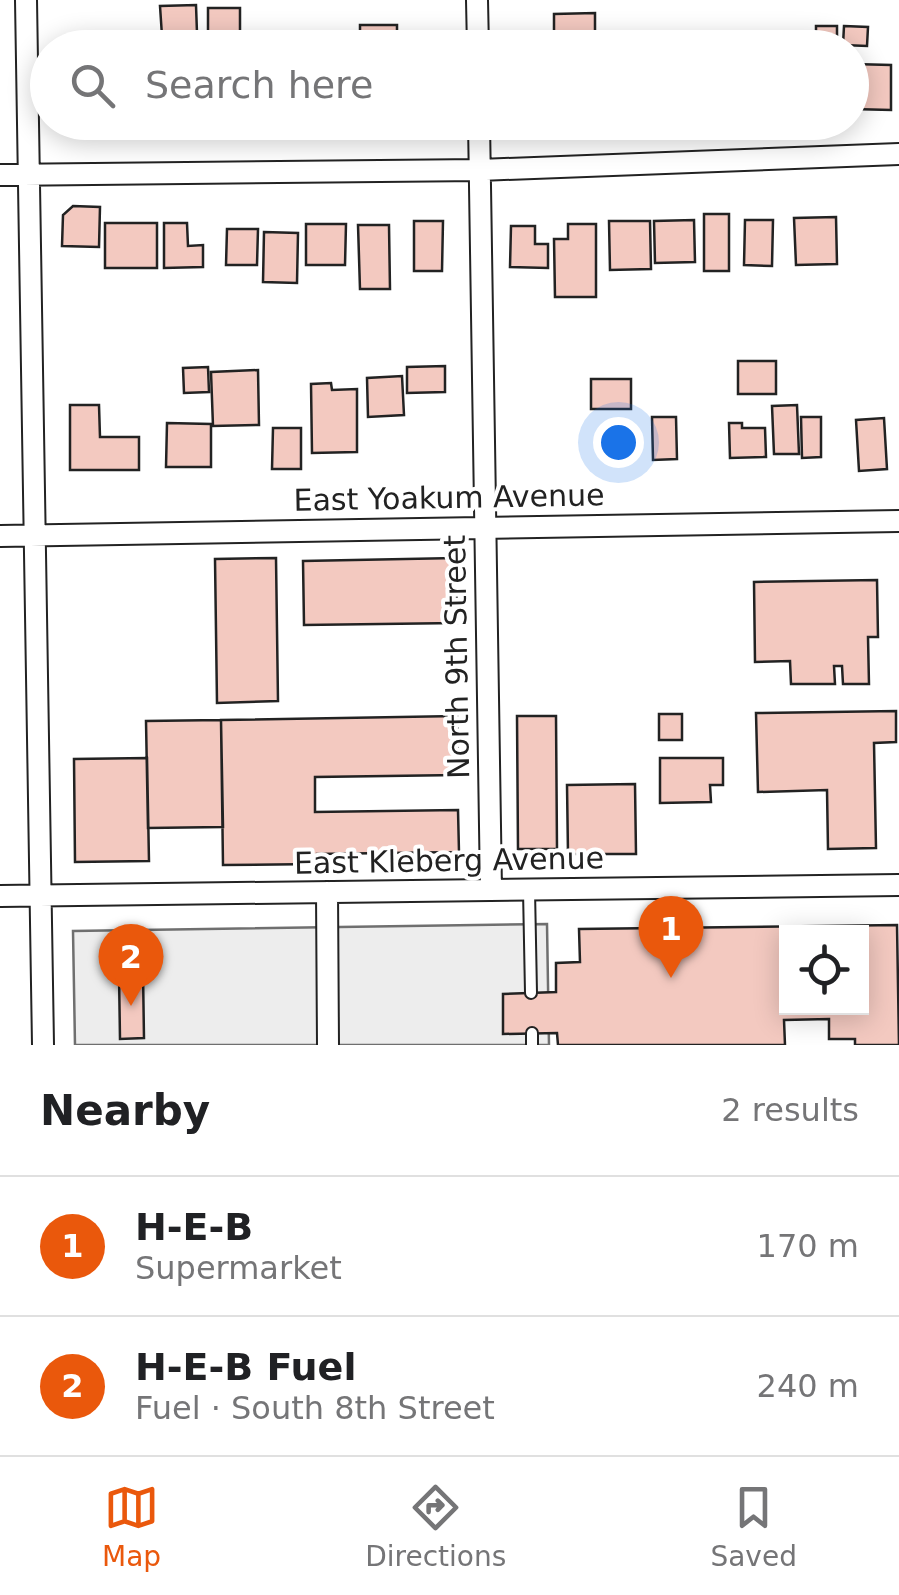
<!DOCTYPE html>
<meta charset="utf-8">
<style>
:root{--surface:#fff;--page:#f2f2f2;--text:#202124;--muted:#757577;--line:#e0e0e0;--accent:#ea580c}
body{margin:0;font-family:"DejaVu Sans",sans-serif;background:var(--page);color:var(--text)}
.controls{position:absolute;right:30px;bottom:30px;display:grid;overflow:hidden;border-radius:0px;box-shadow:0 5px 25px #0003}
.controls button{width:90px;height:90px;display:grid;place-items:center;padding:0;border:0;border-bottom:2px solid var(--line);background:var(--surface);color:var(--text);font:50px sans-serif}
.you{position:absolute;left:618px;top:442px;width:35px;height:35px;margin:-25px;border:8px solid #fff;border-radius:50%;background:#1a73e8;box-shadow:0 0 0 15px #1a73e833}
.badge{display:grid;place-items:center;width:65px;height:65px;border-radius:50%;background:var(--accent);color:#fff;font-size:32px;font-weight:700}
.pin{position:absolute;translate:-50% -82px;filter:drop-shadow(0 2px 5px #0008)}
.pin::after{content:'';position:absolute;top:52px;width:35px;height:30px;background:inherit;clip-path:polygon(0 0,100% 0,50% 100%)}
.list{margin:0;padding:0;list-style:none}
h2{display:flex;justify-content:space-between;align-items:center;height:130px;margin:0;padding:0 40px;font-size:42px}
h2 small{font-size:32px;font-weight:400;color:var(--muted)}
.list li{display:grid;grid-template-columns:65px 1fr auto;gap:30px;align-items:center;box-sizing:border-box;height:140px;padding:0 40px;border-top:2px solid var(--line)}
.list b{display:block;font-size:38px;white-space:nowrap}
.list p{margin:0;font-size:32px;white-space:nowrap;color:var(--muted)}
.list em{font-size:32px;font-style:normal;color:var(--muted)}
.icon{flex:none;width:55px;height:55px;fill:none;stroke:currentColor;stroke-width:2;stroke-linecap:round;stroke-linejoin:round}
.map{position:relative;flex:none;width:899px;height:1045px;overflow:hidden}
.search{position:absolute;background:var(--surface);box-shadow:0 5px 25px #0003;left:30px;right:30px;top:30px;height:110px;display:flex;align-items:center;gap:25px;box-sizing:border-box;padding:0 35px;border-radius:55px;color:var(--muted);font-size:38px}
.sheet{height:410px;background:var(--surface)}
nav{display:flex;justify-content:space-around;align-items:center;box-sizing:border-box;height:140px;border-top:2px solid var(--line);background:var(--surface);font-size:28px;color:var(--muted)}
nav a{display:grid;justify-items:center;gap:5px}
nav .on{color:var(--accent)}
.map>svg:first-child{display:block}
</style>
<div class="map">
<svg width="899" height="1045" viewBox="0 0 899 1045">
<rect width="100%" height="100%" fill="#fff"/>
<path fill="#ededed" stroke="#6f6f6f" stroke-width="2.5" d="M547,924l2,121h-474l-2,-114z"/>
<path fill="#f3c9c0" stroke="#222" stroke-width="2.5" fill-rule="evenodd" d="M196,5l1,28 -35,3 -2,-30z
M208,8h32v28h-32z
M595,13v35h-41v-34z
M360,25h37v23h-37z
M816,26h21v22h-21z
M844,26l24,1 -1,19 -24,-1z
M713,34v14h-34v-13z
M852,64l39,1v45l-39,-1z
M73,206l27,1 -1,40 -37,-1 1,-31z
M704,214h25v57h-25z
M836,217l1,47 -41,1 -2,-47z
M694,220l1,42 -40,1 -1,-42z
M745,220h28l-1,46 -28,-1z
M414,221h29l-1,50h-28z
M609,221h41l1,48 -41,1z
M105,223h52v45h-52z
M164,223h23l1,23 15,-1v22l-39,1z
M306,224h40l-1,41h-39z
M568,224h28v73h-41l-1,-58h14z
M358,225h31l1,64h-30z
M511,226h24v18h13v24l-38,-1z
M227,229h31l-1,36h-31z
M264,232l34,1 -1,50 -34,-1z
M738,361h38v33h-38z
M445,366v26l-38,1v-26z
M208,367l1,25 -25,1 -1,-25z
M258,370l1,55 -46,1 -2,-54z
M402,376l2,39 -36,2 -1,-39z
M591,379h40v30h-40z
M331,383l1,7 25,-1v63l-45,1 -1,-69z
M70,405h29l1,32h39v33h-69z
M797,405l2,49h-25l-2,-48z
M652,417h24l1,42 -24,1z
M801,417h20v40l-19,1z
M884,418l3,51 -28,2 -3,-51z
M167,423l44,1v43h-45z
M729,423h13v5h23l1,29 -36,1z
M273,428h28v41h-29z
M276,558l2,143 -61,2 -2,-144z
M456,558l1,65 -153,2 -1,-64z
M877,580l1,57h-10l1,47h-26l-1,-18h-8l1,18h-44l-1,-23 -35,1 -1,-80z
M896,711v31l-22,1 2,105 -48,1 -1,-59 -69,2 -2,-79z
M659,714h23v26h-23z
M457,716l1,59 -143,2v35l143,-2 1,42 -142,2v10l-94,1 -2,-145z
M517,716h39l1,133h-39z
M221,720l2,107 -75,1 -2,-107z
M147,758l2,103 -74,1 -1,-103z
M660,758h63v27h-13l1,17 -51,1z
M635,784l1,70h-68l-1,-69z
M897,925l2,120h-44v-6h-26v-20l-45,1 1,25h-227l-1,-12 -54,1v-40l53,-2v-29l24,-1 -1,-33zM786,932h76v76h-76z
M119,973h24l1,65 -24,1z"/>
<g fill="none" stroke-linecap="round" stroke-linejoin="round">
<g stroke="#222" stroke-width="14">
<path id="lane" d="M529,890l2,103
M532,1033v12"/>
</g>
<g stroke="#222" stroke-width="24">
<path id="street" d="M26,0l17,1045
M477,0l1,48
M479,122l12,768
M0,175l480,-5 419,-16
M0,536l899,-15
M327,892l1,153
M0,896l899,-11"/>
</g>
<use href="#lane" stroke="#fff" stroke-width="10"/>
<use href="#street" stroke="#fff" stroke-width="20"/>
</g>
<g text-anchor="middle" stroke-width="8" stroke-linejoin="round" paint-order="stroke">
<g font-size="30" fill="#222" stroke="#fff">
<text transform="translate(449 498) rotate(-1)" y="10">East Yoakum Avenue</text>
<text transform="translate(457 657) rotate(-91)" y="10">North 9th Street</text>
<text transform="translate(449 861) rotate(-1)" y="10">East Kleberg Avenue</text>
</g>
</g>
</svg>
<div class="controls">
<button><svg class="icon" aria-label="locate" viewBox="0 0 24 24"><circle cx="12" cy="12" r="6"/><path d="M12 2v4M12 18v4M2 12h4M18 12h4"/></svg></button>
</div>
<div class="you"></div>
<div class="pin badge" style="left:671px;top:978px">1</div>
<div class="pin badge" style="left:131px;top:1006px">2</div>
<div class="search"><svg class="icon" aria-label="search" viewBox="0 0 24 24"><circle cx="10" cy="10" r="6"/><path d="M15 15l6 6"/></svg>Search here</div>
</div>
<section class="sheet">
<h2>Nearby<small>2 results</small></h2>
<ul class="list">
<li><span class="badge">1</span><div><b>H-E-B</b><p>Supermarket</p></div><em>170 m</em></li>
<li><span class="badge">2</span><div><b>H-E-B Fuel</b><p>Fuel · South 8th Street</p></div><em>240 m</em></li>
</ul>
</section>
<nav>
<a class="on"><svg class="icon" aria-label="map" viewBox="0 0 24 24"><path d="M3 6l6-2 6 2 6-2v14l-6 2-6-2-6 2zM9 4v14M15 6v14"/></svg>Map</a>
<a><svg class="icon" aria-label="directions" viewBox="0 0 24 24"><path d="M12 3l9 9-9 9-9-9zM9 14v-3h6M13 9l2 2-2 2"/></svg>Directions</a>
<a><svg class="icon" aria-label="saved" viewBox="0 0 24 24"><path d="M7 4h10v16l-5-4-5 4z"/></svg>Saved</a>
</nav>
